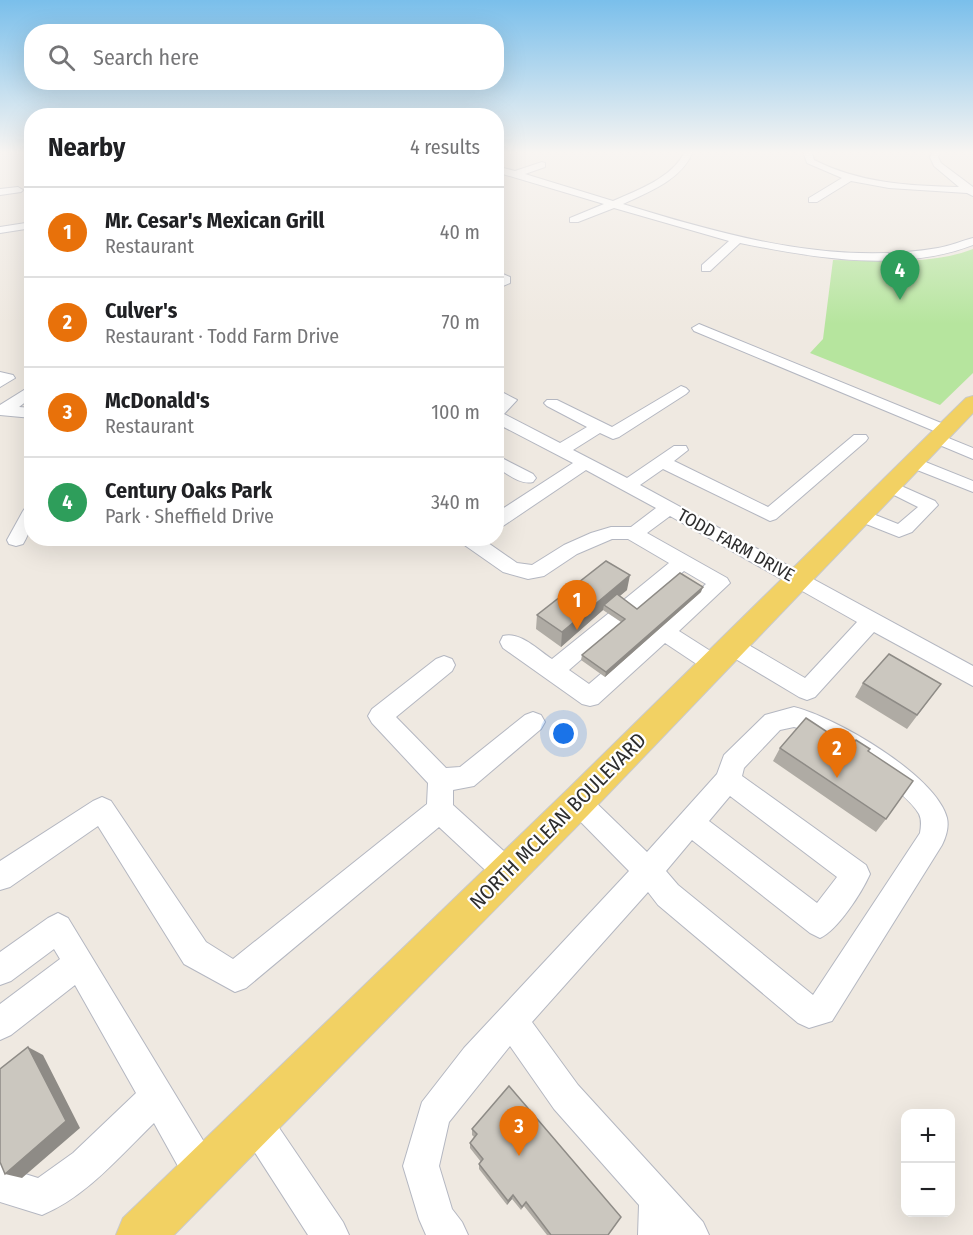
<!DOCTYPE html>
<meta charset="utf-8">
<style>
:root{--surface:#fff;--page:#f6f6f6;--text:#202124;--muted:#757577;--line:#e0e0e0;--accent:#7c3aed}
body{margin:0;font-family:"Fira Sans Condensed",sans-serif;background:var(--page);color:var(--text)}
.controls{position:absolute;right:18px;bottom:18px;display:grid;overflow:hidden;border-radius:12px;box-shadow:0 6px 24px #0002}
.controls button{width:54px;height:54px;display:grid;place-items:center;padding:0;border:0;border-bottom:2px solid var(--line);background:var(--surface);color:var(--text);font:30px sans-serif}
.you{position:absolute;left:564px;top:734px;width:21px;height:21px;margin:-15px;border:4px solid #fff;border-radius:50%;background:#1a73e8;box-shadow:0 0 0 9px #1a73e833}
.badge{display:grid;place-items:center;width:39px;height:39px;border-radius:50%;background:var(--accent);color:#fff;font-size:20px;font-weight:700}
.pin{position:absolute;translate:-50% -50px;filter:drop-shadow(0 2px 3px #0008)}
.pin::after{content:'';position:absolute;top:32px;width:21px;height:18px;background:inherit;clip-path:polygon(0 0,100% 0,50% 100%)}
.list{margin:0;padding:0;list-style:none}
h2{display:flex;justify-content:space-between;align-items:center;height:78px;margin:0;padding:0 24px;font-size:26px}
h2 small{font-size:20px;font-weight:400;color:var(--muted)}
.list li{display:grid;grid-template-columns:39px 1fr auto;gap:18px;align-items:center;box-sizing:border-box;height:90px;padding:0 24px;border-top:2px solid var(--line)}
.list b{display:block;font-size:22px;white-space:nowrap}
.list p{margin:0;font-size:20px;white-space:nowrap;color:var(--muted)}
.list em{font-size:20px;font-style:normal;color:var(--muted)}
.icon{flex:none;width:33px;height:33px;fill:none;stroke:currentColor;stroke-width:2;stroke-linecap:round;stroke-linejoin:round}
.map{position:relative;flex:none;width:973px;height:1235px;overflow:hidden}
.search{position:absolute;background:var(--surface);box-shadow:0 6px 24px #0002;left:24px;top:24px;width:480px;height:66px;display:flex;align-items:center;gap:15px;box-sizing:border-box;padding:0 21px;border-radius:24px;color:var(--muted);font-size:22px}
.panel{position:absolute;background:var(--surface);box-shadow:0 6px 24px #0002;left:24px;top:108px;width:480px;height:438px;border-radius:24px}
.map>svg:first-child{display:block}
</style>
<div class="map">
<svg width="973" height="1235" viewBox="0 0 973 1235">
<rect width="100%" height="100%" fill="#efe9e1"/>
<path fill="#b6e59e" d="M973,249v124l-33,32 -130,-52 13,-14 10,-79c43,1 100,5 140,-11z"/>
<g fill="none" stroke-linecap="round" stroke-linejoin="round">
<g stroke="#b4b7c1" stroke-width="2">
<path id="minor" d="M685,151h8c-10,28 -44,41 -70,53 100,31 209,62 315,44 12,-2 23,-7 35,-10v7c-73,28 -159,13 -233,-2l-30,28h-8v-6l27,-24 -115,-33 -36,14h-8v-4l34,-14 -108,-32v-6l19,5 27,-9 3,1v4l-20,7 88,27c25,-11 61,-24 72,-50z
M803,151h8l3,9c45,23 95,26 145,27l-25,-21 -4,-9 3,-6h8l-3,6 3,6 32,24v9l-6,-3 -78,-5 -38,-7 -34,21h-8v-4l33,-20 -35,-15z
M18,187l5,3 -2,2 -21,3v-6z
M32,222v6l-32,5v-6z
M496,271l14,6v6l-14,6z
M699,324l252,103 2,3 -8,5 -6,-2 -245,-102 -2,-3z
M0,372l13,3 2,3 -15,9z
M32,385v12l-13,10 13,1v10l-32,-3v-10z
M681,386l5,2 3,3 -3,3 -67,43 -6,2 -13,-6 -27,17 54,28 47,-32h12l2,4 -14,11 94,46 86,-72h12l2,3 -2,3 -90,78 -6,2 -107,-52 -23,16 333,181v20l-99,-54 -59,65 -8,3 -8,-3 -75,-45 -3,-6 3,-6 8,-2 8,2 65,38 52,-56 -187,-106 -23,17 80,45 3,5 -51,48 44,28 3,6 -3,6 -8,3 -8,-3 -42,-28 -67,61 -8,2 -8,-2 -79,-56 -3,-6 3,-6c17,-5 35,14 49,23l57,-46 9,-2 -1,-3 3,-5 49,-40 -41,-24h-16l-35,15 -33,22 -16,3 -25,-7 -40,-28 -2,-6h20l36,25 15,2 32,-20 27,-12 20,-6h20l25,-19 -70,-38 -83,56 -7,2v-15l77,-50 -77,-40v-19l4,-3 -4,-2v-10l21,11 -13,14 56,29 27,-16 -40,-21 -3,-3 3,-3h10l55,27zM684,571l22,13 -117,100 -20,-14 54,-47 4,-5 -2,-3 9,-2z
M936,433l37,15v11l-43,-18 -2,-3z
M496,455l37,19 3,4 -3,4c-13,3 -25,-8 -37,-15z
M913,457l60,24v11l-66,-26 -2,-4 2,-4z
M890,481l45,20 3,4 -26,27 -13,5 -43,-17 -3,-4 3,-4h12l30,12 20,-17 -34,-17 -3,-4 3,-4z
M32,505c0,16 -1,26 -9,39l-7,2 -7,-2 -2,-4 16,-29 3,-4z
M444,656l8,3 3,6 -3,6 -56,46 50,51 14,-1 65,-52 8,-3 8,3 4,7 -4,7 -67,57 -21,4v15l64,58 4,9 -4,9 -10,4 -10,-4 -58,-54 -193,161 -11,4 -51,-28 -86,-138 -88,61 -10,3v-29l93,-60 9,-4 9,4 95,141 27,17 194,-155 1,-21 -56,-60 -4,-7 4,-7 64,-50z
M794,707c41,10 142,68 153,111 2,9 -1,19 -5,27l-110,176 -23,7 -11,-5 -140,-118 -10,-13 -116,130 46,63 125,137 6,13h-71l1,-30 -85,-96 -44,-63 -61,76 -10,44 13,43 10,13 6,13h-42l-7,-16 -16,-53 19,-64 42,-54 165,-177 -60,-61 -4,-8 4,-8 9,-4 9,4 60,58 70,-78 7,-19 41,-40zM794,727c28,7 111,62 125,87 3,6 2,13 1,19l-107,162 -135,-110 -12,-14 26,-31 118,93 10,5c18,-8 42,-46 50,-64l-4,-9 -124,-89 2,-8 36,-38zM730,796l107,81 -20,26 -108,-82z
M58,913l10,5 147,242 5,13 -5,13 -13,5 -13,-5 -35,-63c-34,33 -68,74 -112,92l-42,-13v-51l13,5 9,17 16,5 35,-25 63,-60 -61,-108 -64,50 -11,5v-36l60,-45 -6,-10 -43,32 -11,4v-33l48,-34z
M255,1105l12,5 76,112 6,13h-41l-65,-101 -5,-12 5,-12z"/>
</g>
<g stroke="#c9c9c9" stroke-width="2">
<path id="major" d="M973,396v17l-383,400 -416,422h-58l7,-17 443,-427 400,-393z"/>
</g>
<use href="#minor" fill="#fff" fill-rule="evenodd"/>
<use href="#major" fill="#f2d163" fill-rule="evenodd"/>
</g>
<path fill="#afaba4" d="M627,590l-8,6 18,13 64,-17 -96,85 -24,-17 1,-5 39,-33 -18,-12 -42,37 -25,-18 1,-14z
M863,683l78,1 -34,45 -52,-32z
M850,747l18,4 18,68 -10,13 -103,-71 7,-13z
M472,1129l136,106h-61l-23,-29 -3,4 -9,-11 -5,6 -28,-36v-5l2,-2 -11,-14v-5l4,-6 -2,-2z"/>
<path fill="#8e8b86" d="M630,575l-3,15 -20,17 -3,-2 -1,5 -42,37 1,-15z
M703,587l-2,5 -96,85 1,-5z
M28,1047l15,8 37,73 -58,50 -17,-4z
M513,1195l-1,4 -5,6 1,-4z"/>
<path fill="#cbc7bf" stroke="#8e8b86" stroke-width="1.5" d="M606,561l24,14 -68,57 -25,-17z
M680,573l23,14 -97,85 -24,-17 43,-36 -21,-14 13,-11 20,15z
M889,654l52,30 -24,31 -54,-32z
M806,718l44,29 6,-7 14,9 -2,2 45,30 -27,38 -106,-71z
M28,1047l38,74 -61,53 -5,-12v-93z
M509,1086l112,131 -13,18h-57l-25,-33 -4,5 -9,-12 -5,6 -29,-37 4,-5 -13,-16 7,-9 -5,-5z"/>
<linearGradient id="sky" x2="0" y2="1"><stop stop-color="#7abfeb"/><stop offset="0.47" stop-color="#f8f5f2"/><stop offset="1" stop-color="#f8f5f2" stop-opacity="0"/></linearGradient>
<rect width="973" height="324" fill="url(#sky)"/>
<g text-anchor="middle" stroke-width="4.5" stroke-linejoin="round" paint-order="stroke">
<g font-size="18" fill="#2e2e2e" stroke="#fff">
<text transform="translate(736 545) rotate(29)" y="6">TODD FARM DRIVE</text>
</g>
<g font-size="21" fill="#2e2e2e" stroke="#fff">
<text transform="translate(558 821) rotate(-45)" y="7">NORTH MCLEAN BOULEVARD</text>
</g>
</g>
</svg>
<div class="controls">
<button>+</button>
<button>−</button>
</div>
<div class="you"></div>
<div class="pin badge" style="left:577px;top:630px;background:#e8710a">1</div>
<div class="pin badge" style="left:837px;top:778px;background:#e8710a">2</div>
<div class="pin badge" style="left:519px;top:1156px;background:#e8710a">3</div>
<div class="pin badge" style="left:900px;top:300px;background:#2e9e5b">4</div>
<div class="search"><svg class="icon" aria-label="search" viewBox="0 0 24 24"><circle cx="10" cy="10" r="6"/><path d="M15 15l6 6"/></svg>Search here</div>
<section class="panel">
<h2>Nearby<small>4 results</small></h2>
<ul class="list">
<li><span class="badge" style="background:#e8710a">1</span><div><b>Mr. Cesar's Mexican Grill</b><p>Restaurant</p></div><em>40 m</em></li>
<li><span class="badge" style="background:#e8710a">2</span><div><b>Culver's</b><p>Restaurant · Todd Farm Drive</p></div><em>70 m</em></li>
<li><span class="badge" style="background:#e8710a">3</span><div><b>McDonald's</b><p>Restaurant</p></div><em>100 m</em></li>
<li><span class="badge" style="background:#2e9e5b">4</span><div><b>Century Oaks Park</b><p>Park · Sheffield Drive</p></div><em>340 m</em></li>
</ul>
</section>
</div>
